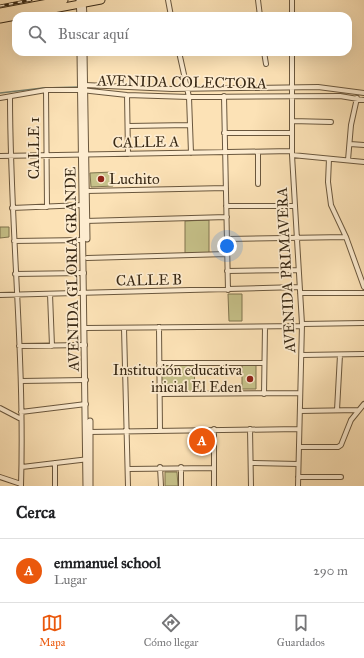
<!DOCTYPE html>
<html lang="es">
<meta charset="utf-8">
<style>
:root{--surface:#fff;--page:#f2f2f2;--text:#202124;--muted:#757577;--line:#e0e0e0;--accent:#ea580c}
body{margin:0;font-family:"IM FELL Great Primer",serif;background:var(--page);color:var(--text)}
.you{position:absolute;left:227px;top:246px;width:14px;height:14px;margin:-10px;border:3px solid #fff;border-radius:50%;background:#1a73e8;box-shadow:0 0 0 6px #1a73e833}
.badge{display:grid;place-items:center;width:26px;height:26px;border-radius:50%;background:var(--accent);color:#fff;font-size:13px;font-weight:700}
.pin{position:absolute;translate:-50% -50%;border:2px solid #fff;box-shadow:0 1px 4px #0006}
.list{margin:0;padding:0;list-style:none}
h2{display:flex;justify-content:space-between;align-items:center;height:52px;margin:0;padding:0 16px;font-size:17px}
h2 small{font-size:13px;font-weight:400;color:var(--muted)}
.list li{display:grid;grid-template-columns:26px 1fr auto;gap:12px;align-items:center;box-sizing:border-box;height:64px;padding:0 16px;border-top:1px solid var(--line)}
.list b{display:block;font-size:15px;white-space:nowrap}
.list p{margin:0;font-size:13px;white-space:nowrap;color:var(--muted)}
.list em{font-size:13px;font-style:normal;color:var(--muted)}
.icon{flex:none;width:22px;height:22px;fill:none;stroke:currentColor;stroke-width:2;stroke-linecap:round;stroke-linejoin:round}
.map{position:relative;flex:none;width:364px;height:486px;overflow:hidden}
.search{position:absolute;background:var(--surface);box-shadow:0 4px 16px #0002;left:12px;right:12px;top:12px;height:44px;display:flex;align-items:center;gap:10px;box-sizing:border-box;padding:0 14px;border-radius:12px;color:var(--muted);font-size:15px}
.sheet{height:116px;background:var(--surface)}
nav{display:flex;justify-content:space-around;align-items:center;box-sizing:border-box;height:56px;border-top:1px solid var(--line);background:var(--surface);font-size:11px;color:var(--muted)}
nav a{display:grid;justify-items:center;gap:2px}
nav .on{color:var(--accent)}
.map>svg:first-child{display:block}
</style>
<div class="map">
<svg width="364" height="486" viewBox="0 0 364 486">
<rect width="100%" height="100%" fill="#fce2b6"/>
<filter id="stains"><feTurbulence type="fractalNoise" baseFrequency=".005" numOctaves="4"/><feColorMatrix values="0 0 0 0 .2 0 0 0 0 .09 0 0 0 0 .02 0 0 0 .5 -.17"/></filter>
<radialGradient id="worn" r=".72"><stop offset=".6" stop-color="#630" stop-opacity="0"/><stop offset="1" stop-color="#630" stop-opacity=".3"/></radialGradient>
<path fill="#c6c189" stroke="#80754f" d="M112,172l1,14 -22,1 -1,-14z
M209,220v33h-24v-32z
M0,227h9v10l-9,1z
M228,294h14v27h-13z
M160,364h34l1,28h-34z
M242,365h14v24h-14z
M165,472h12l1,14h-13z"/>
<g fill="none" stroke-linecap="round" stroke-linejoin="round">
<path stroke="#768270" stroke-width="1.5" d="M0,93l43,-5 36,-1"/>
<g stroke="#6a573d" stroke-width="6">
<path id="minor" d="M168,0l3,16
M258,0l2,16
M292,16v-16
M179,52l10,45 2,56
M264,52l2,12
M292,52v103l10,169 -4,162
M85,85l87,4 146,-2 46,6
M46,90l1,117
M127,95l1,59
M224,96l4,194
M10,97c0,129 15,259 11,389
M0,98l46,-8h35l46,5 62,2 151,-1 24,4
M292,121l39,1
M128,126l62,-1
M224,133h68
M350,144l14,1
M258,152v32
M292,155l72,7
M0,156l292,-5
M329,159l-1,23 3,23 15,32 18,50
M348,160l3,-35 6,-27
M86,191l140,-3
M226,206h69
M12,208l71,-3
M85,221l142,-4
M227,239l119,-2
M14,241l69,-1
M87,258l140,-4
M227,271l71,-1
M15,274l69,-1
M300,293h64
M50,294l2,52
M0,295l299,-8
M302,324l62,-1
M159,327l1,104
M85,328l216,-2
M124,328l4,158
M19,346l66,-1
M302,355l62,-1
M159,363h105
M21,381l65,-1
M160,394l140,-1
M264,394l1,-67
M0,408l21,11
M337,410l3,-55
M300,411l59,-1
M21,412l65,-8
M250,429l1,57
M88,432l211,-3
M299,447h39l3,-2 10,-25 13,-16
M55,463v23
M251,463l47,1
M22,467l67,-8
M160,467l1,19
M181,467v19
M128,469l86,-1
M0,477l21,7
M298,477h43
M214,486v-57"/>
</g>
<g stroke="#6a573d" stroke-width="7">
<path id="tertiary" d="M79,0l1,16
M83,1l1,15
M80,52l6,434
M84,52l3,187
M90,421v65"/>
</g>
<g stroke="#392915" stroke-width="9">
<path id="trunk" d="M0,12l64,-12
M0,19l101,-19"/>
</g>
<use href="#minor" stroke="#fdecd0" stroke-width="4"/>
<use href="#tertiary" stroke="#fdecd0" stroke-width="5"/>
<use href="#trunk" stroke="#fce2b6" stroke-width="7"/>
<g stroke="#392915" stroke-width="3">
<path id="rail" d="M0,6l31,-6"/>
</g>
<use href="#rail" stroke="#fdecd0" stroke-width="1.5" stroke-dasharray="4.5" stroke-linecap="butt"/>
</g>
<g fill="#8f2418" stroke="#fdecd0" stroke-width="1.5">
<circle cx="101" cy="179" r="4"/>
<circle cx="250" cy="379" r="4"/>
</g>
<g text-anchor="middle" stroke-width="3.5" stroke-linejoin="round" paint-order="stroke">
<g font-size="15" fill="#392915" stroke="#fdecd0">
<text transform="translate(182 82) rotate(1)" y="5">AVENIDA COLECTORA</text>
<text transform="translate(146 142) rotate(-1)" y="5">CALLE A</text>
<text transform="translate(34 148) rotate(-90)" y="5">CALLE 1</text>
<text transform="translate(72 269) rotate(-91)" y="5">AVENIDA GLORIA GRANDE</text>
<text transform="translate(286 270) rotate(-93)" y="5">AVENIDA PRIMAVERA</text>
<text transform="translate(149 280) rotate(-1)" y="5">CALLE B</text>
</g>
<g font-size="15" fill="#392915" stroke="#fdecd0" text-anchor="start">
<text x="109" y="184">Luchito</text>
<text x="242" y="375" text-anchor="end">Institución educativa<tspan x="242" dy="17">inicial El Eden</tspan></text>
</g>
</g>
<rect width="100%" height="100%" filter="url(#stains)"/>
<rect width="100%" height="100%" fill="url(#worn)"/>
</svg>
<div class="you"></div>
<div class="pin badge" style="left:202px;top:441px">A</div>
<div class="search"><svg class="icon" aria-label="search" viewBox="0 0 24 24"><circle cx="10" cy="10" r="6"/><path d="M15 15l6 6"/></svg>Buscar aquí</div>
</div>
<section class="sheet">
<h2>Cerca<small></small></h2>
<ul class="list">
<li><span class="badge">A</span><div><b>emmanuel school</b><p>Lugar</p></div><em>290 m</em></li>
</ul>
</section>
<nav>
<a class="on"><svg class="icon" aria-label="map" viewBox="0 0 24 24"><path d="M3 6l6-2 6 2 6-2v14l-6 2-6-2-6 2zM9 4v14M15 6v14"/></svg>Mapa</a>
<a><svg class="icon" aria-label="directions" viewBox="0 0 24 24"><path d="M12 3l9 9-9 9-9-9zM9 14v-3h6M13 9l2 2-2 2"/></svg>Cómo llegar</a>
<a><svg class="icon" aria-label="saved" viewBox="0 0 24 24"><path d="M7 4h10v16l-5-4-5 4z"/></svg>Guardados</a>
</nav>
